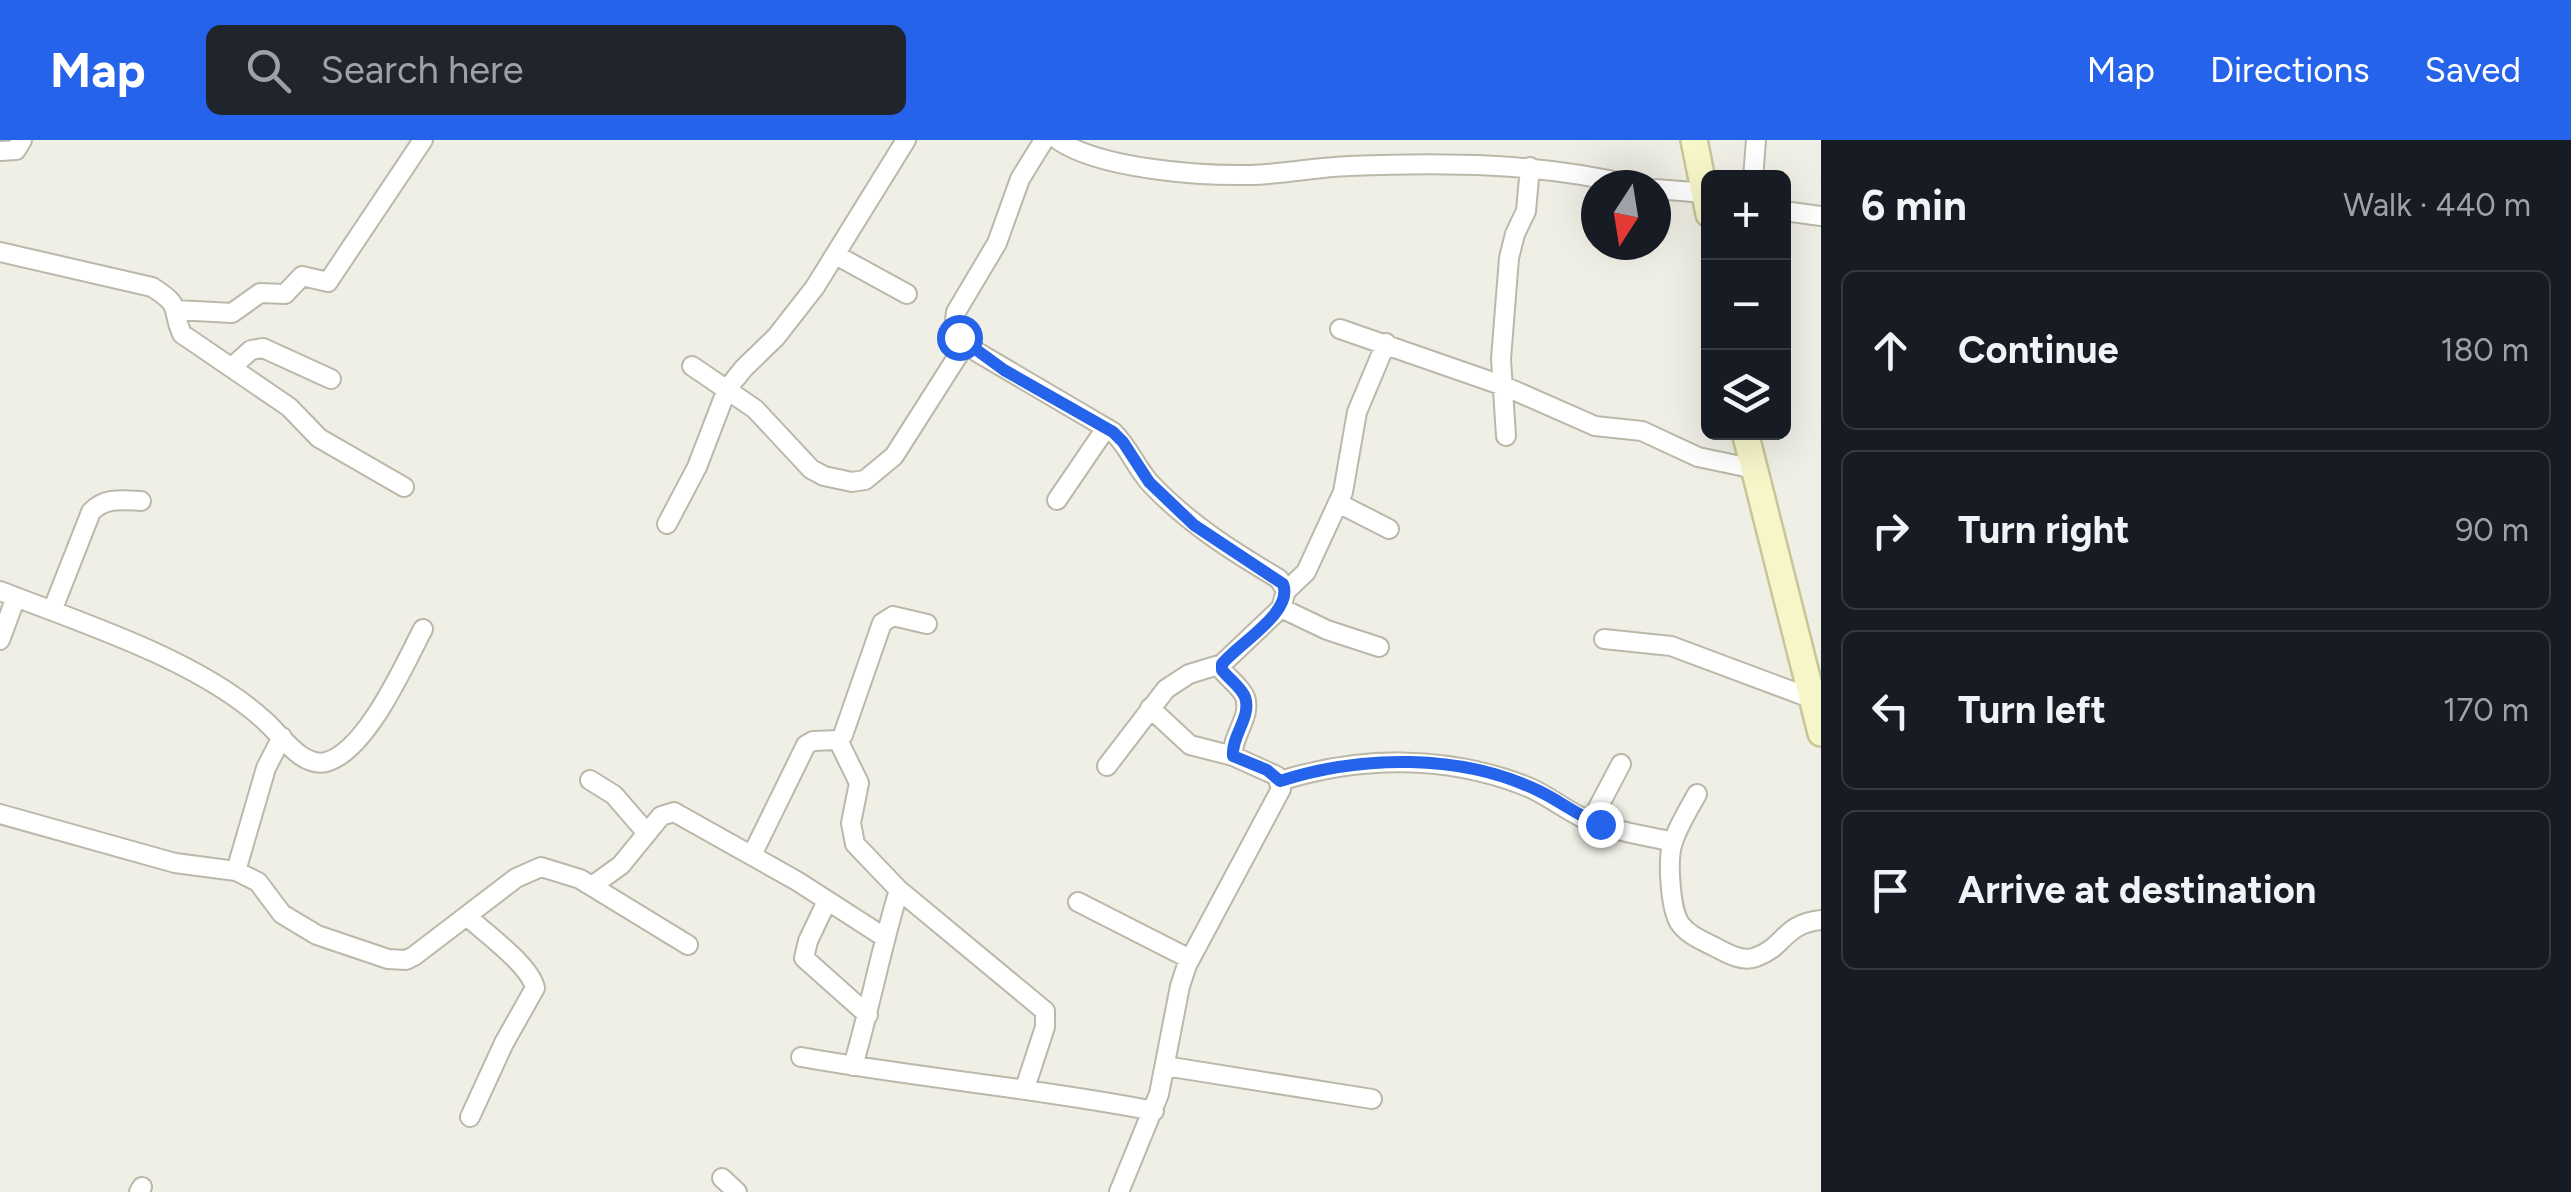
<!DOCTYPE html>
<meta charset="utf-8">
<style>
:root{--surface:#171b24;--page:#20242c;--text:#f1f3f6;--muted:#9ea1a6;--line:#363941;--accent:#2563eb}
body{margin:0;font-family:Figtree,sans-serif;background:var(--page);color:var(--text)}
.controls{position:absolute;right:30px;top:30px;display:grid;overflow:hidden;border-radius:15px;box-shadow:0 10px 40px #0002}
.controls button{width:90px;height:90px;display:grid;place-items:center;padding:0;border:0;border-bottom:2px solid var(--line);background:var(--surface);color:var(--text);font:50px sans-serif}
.compass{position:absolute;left:1581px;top:30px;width:90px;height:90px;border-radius:50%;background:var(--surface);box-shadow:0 10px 40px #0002;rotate:192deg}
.stop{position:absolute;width:30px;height:30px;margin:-22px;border:8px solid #2563eb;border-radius:50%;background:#fff}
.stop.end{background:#2563eb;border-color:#fff;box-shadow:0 2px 10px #0008}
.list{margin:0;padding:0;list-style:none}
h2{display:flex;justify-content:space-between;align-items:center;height:130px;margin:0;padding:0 40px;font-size:42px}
h2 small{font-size:32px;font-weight:400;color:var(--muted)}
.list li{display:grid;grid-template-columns:65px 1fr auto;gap:30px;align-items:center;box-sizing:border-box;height:160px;margin:0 20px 20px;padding:0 20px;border:2px solid var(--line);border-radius:15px}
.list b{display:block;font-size:38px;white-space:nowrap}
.list em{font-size:32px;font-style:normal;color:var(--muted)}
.icon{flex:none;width:55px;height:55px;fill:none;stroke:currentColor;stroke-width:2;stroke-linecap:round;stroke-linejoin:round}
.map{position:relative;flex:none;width:1821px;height:1052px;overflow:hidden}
header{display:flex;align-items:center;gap:60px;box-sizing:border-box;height:140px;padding:0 50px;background:var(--accent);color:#fff}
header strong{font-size:48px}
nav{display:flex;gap:55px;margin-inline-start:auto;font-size:35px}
.search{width:700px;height:90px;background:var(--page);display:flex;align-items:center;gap:25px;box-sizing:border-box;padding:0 35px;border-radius:15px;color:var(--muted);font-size:38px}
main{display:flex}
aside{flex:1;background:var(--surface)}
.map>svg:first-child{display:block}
</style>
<header>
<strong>Map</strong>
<div class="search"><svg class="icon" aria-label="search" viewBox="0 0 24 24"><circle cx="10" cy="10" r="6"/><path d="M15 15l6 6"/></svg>Search here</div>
<nav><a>Map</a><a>Directions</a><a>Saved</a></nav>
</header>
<main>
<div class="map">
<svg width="1821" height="1052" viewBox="0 0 1821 1052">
<rect width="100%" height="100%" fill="#f0efe6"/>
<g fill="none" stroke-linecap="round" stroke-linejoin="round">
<g stroke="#bbb8a9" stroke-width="22">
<path id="street" d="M1044,0l-24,39 -23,64 -41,69 -2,17 23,23 136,80c16,15 23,36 38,52 38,40 81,67 128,95l7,12 -5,17 -59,56v6c7,9 19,17 23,27 7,20 -14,39 -12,59l44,20 4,13 -94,176 -7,21 -21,108 -40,98
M1058,0c42,29 142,36 193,35 33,-1 66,-8 99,-9 95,-4 189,-3 281,19
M0,11l16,-1 6,-10
M1753,38l3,-38
M1656,49l49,4
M1784,71l37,5
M0,112l152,35c32,20 18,21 30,47l107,73 30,31 85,49
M836,115l71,39
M177,170l55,3 28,-20 25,1 17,-18 26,6 95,-142
M1340,189l164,57 91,40 47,5 56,26 57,12
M692,226l63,43 56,60 13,7 28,6 13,-2 29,-24 72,-113
M232,227l19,-17 12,-2 68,31
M1506,296l-5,-77 8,-101 6,-24 11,-23 4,-44
M1057,360l49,-72
M1338,363l51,26
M667,384l30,-57 30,-78 17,-21 32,-31 39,-50 91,-147
M0,451c84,33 199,69 265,130 16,14 37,47 61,41 41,-11 79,-99 97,-133
M1286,451l20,-19 37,-80 14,-80 29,-69
M1281,468l46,22 52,17
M52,471l39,-99c14,-15 31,-12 50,-11
M1604,499l67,7 142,53
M0,500l16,-43
M1150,568l40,37 43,11
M838,600l21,43 -8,40 4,21 44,46 146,121v16l-20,61
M1107,626l59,-77 23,-15 33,-10
M590,640l24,15 32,37
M1280,641c80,-25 164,-26 243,4 22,8 39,23 60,33 27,13 61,17 90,24
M1697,654c-8,15 -19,32 -24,48 -6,16 -3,70 8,83 8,10 20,15 32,21 12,6 29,17 43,11 29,-10 27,-33 65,-37
M0,674l175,49 61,8 22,11 24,32 35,21 71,24 18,1 8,-4 102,-78 25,-11 39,12 108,66
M1591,681l30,-57
M752,715l54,-110 7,-4 25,-1 5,-5 39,-112 11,-7 34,8
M236,731l30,-103 16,-31
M592,746l29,-21 40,-49 13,-4 123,69 87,56
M827,761l-19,40 -4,17 64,57
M1078,762l112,57
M468,777c18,17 62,48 67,71l-31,55 -34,74
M801,917c117,21 236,31 353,54
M853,926c17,-58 28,-118 46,-176
M1165,926l207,33
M722,1038l15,14
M139,1052l3,-5"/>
</g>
<g stroke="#c8c698" stroke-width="30">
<path id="secondary" d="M1694,0l15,74
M1745,292l76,301"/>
</g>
<use href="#street" stroke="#fff" stroke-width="18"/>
<use href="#secondary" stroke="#f7f6c9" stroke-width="25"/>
</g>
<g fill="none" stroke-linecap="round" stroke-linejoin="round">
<path stroke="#2563eb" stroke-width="12" d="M959,197l45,33 109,62 10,10 26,40 45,43 89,59c11,28 -44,59 -61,80v6c7,9 19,17 23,27 7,20 -14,39 -12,59l34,14 13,11c81,-26 181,-28 259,10 21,10 39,25 61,33"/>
</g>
</svg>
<div class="controls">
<button>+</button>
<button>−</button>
<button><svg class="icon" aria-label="layers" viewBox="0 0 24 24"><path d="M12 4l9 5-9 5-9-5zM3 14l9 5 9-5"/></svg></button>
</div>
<svg class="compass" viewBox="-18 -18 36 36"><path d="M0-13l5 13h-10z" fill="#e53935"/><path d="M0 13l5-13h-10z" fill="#9ea1a6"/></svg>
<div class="stop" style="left:959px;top:197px"></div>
<div class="stop end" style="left:1600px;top:684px"></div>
</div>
<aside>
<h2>6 min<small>Walk · 440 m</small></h2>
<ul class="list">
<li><svg class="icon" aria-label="ahead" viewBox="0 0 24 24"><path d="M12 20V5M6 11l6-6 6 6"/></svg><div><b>Continue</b></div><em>180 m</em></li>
<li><svg class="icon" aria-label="right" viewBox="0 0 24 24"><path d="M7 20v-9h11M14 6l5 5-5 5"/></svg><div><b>Turn right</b></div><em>90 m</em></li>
<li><svg class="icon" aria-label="left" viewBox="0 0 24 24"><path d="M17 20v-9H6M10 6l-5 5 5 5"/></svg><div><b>Turn left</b></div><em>170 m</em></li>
<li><svg class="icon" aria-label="arrive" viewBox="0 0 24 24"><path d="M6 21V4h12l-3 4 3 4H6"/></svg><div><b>Arrive at destination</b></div></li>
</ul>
</aside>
</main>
